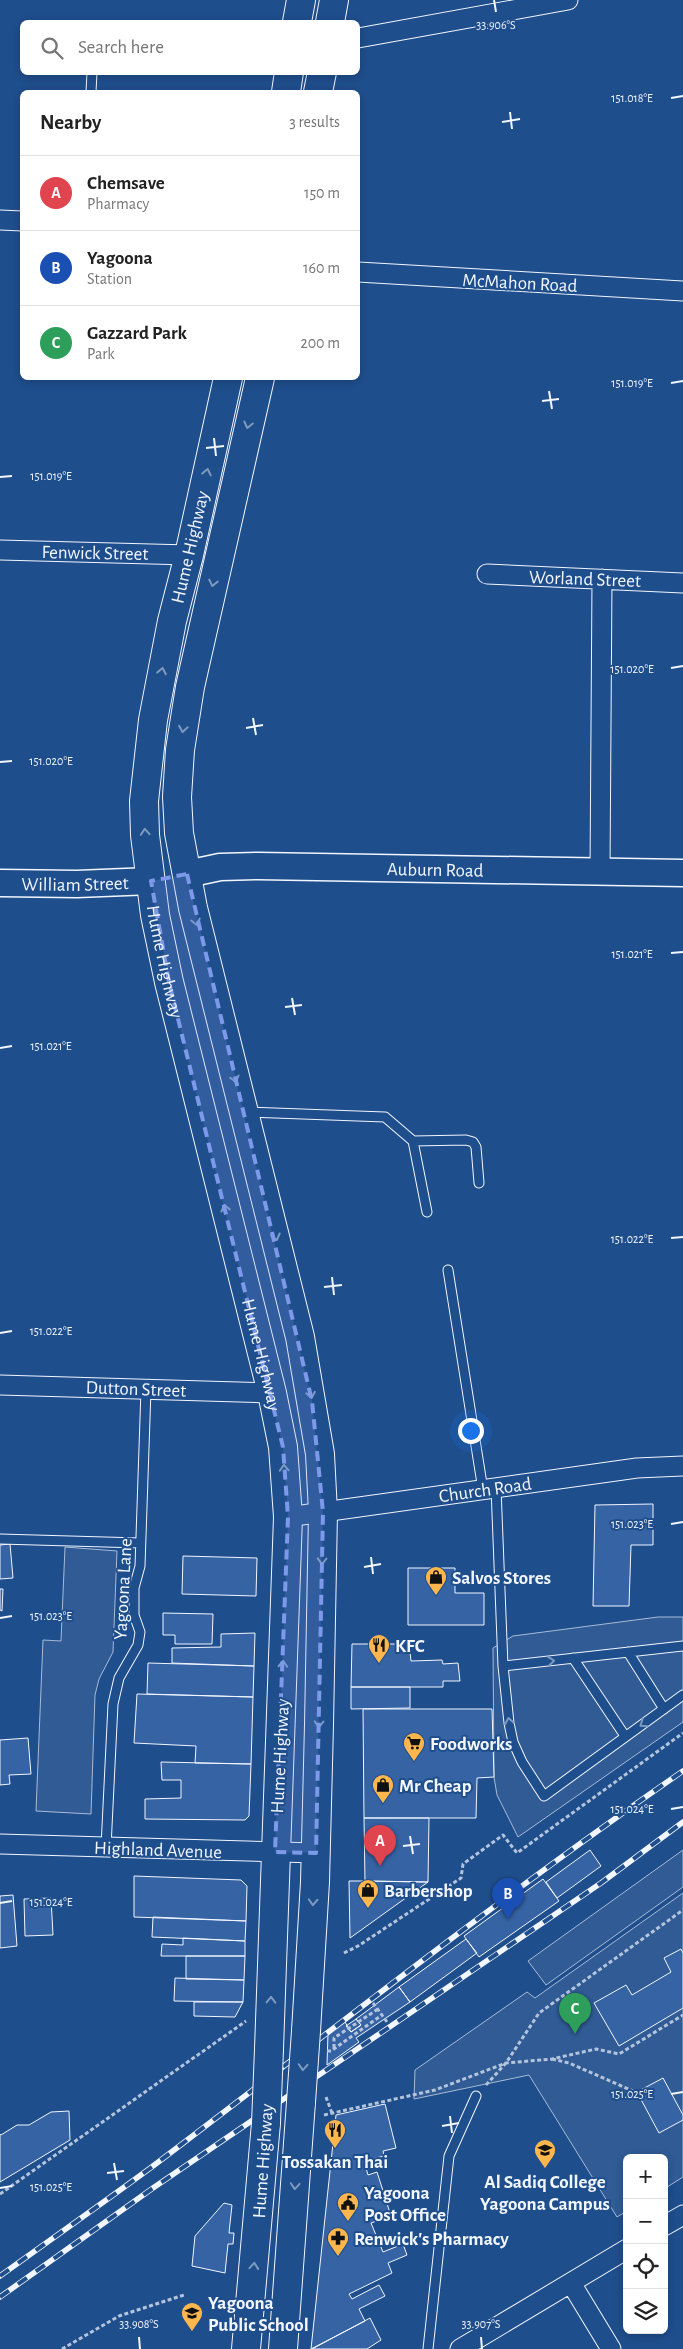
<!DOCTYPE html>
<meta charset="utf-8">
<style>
:root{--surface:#fff;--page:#f2f2f2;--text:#222;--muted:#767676;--line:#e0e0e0;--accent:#0b8043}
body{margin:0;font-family:"Alegreya Sans",sans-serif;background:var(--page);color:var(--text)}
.controls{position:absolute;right:15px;bottom:15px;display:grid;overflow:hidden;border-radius:8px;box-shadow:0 2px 8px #0003}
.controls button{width:45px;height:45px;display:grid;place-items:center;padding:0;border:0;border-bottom:1px solid var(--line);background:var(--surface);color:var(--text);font:25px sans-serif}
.you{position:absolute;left:470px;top:1430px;width:18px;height:18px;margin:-12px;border:4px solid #fff;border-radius:50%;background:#1a73e8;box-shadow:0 0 0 8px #1a73e833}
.badge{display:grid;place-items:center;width:32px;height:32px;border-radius:50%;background:var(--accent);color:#fff;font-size:16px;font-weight:700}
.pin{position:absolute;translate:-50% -41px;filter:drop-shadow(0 1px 2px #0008)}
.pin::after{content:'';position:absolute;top:26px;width:18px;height:15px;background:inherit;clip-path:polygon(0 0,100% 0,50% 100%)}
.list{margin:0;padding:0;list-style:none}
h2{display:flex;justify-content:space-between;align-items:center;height:65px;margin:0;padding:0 20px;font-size:21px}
h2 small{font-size:16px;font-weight:400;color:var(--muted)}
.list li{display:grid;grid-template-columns:32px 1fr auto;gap:15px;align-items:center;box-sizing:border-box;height:75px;padding:0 20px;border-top:1px solid var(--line)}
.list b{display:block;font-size:19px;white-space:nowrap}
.list p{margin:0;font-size:16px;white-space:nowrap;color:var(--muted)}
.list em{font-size:16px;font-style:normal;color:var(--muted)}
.icon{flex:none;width:28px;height:28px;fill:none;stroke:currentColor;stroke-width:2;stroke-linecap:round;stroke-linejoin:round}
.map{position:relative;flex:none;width:683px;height:2349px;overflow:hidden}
.search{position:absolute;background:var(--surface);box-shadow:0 2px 8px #0003;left:20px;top:20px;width:340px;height:55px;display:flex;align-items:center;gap:12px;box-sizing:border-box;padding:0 18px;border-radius:8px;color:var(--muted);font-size:19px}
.panel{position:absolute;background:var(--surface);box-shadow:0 2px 8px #0003;left:20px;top:90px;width:340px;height:290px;border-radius:8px}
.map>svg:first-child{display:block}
</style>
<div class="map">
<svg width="683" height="2349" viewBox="0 0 683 2349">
<rect width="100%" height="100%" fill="#1f4e8c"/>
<path fill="#305b95" stroke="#a8bbd7" d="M65,1547l52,4 -4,101 -14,27 -4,16 -4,119 -55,-3 7,-171 18,1z
M658,1617h25v105l-165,115 -21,-42 -3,-18 -1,-129 20,-12z
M683,1850v37l-137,98 -18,-24z
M683,1893v284l-19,12v-31h-37v53l-10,6 -88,-142 -115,24 1,-29 112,-78 8,6z"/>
<path fill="#3563a3" stroke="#f2f6ff" d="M653,1504v41h-22l-2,61h-36l2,-101z
M10,1544l3,34 -13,1v-34z
M183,1556l74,2 -1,38 -74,-2z
M408,1568h47v25h29v32h-76z
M0,1589h3l-1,22 -2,-1z
M163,1613l50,1 -1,30h-37v-9h-12z
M255,1633l-1,33 -82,-3v-15l49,-1v-13z
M352,1644h44l14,8 1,9 31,-1 1,4 15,-1 2,18h-17v6h-92z
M148,1663l106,3 -1,31 -106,-3z
M351,1687h59v21l-59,1z
M137,1694l116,3 -2,67 -56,-1 1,-17 -62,-3z
M363,1709h129l2,68 -17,1 -1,40h-112z
M28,1738l3,36 -22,1 1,9 -10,1v-45z
M161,1762l90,2 -2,52 -4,4 -100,-1v-20l36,-1v-18h-19z
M364,1818h65l-1,64 -63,-1z
M590,1850l11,16 -44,32 -11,-16z
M134,1876l107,4 6,6 -1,35 -112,-4z
M543,1879l16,22 -80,56 -15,-21z
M349,1881h16l63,1 -78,56z
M13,1895l4,51 -17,2v-52z
M51,1898l2,37 -28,1 -1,-37z
M153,1917l93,4 -1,20 -93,-4z
M183,1938l62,3v15h-84l1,-12 21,1z
M466,1939l11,14 -67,49 -11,-15z
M681,1949l2,4v55l-64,38 -25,-43 32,-18 6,10 39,-23 -7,-14z
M186,1956h59l-1,24 -58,-1z
M175,1978l69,2 -1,22 -69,-1z
M399,1987l11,15 -54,36 3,4 -32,23 1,-32 17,-11 6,10 10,-7 -5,-6z
M194,2002h49l-8,15 -41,-1z
M356,2019l5,6 -10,7 -5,-6z
M663,2078l20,37v5l-24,13 -22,-41z
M385,2104l11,44 -13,3 1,5 -20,5 4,14 9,-3 14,44 -20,7 12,29 20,-8 4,11 -19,8 4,10 -43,21 3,5 27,-14 6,11 -26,13 6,12 -54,28 25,-234z
M69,2111l1,29 -70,42v-48l1,1 16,-10h12l22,-13z
M224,2203l8,2 -3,28h5l-1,11h-5l-3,29 -33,-7 3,-30z
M370,2318l11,22 -14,9h-55z"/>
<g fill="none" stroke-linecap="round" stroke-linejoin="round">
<g stroke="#f2f6ff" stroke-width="11">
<path id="lane" d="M91,92l1,-20
M246,1112l139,5 28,24 14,71
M413,1141l53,-1 7,2 3,5 3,36
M448,1270l35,220
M496,1488l7,178 6,57 4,19 9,20 22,34 139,-101
M0,1539l140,4
M628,1652l36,57
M573,1658l52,78
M503,1666l180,-20
M106,1847l7,-143 6,-26 19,-33 2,-13 -6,-17v-27l6,-22 6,-177
M428,2349l21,-193 27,-60"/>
</g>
<g stroke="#f2f6ff" stroke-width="21">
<path id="street" d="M358,38l210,-38
M0,220l22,1
M358,272l325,19
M0,550l189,5
M487,574l196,9
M600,872l2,-293
M0,1385l272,8
M288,1517l349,-49 46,-2
M0,1844l316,9
M664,2226l19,-11
M571,2283l40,66
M460,2349l167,-100"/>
</g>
<g stroke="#f2f6ff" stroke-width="29">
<g id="secondary">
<path id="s1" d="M187,874l33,-7 38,-1 425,7"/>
<path id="s2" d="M0,883l77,1 74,-3"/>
</g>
</g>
<g stroke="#f2f6ff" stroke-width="30">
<g id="highway">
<path d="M297,22l4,-22"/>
<path d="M330,22l4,-22"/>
<path d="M286,92l3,-20"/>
<path d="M318,92l4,-20"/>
<path id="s3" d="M228,378l-39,177 -17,66 -19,99 -9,81 1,34 10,80 14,67 103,411 11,54 5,70 -19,532"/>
<path d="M260,378l-70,309 -10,63 -3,47 2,36 14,75 107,429 20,117 3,58 -4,213 -4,157 -9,149"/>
<path d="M246,2349l20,-226"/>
<path d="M283,2349l18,-247"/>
</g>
</g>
<path stroke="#b3c4dc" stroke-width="3" stroke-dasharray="4 2.5" stroke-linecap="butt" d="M344,1953l14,-7 103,-68 2,-14 40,-29 14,18 166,-120
M373,2003l14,19
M334,2048v-10l44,-29
M327,2051h4l51,-36
M552,2059l17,4 64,28
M486,2085l20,-22 33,-50 144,-103
M326,2097l6,16
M324,2115l111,-25 71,-27 46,-4 44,-10 23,5 64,-39
M0,2194l246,-173
M62,2349l57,-33 65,-21"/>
<use href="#lane" stroke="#1f4e8c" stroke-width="9"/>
<use href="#street" stroke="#1f4e8c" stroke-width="19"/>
<use href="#secondary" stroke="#1f4e8c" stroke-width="26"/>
<use href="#highway" stroke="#1f4e8c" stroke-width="28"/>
<g stroke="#f2f6ff" stroke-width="5.5">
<path id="rail" d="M0,2276c50,-36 100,-71 149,-107 177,-134 351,-272 534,-398
M0,2297l153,-109 448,-305 82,-61"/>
</g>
<use href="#rail" stroke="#1f4e8c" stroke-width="4" stroke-dasharray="11" stroke-linecap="butt"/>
<g stroke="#f2f6ff" stroke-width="30" stroke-linecap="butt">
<path id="highway-bridge" d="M301,2102l5,-71
M266,2123l3,-74"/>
</g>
<use href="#highway-bridge" stroke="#1f4e8c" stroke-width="28"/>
</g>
<defs><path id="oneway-chevron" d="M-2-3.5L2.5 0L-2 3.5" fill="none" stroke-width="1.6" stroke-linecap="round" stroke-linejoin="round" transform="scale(1.25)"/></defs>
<g stroke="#7e9ac0">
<use href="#oneway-chevron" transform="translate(248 425) rotate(103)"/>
<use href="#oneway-chevron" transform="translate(207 472) rotate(-78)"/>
<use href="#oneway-chevron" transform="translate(213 583) rotate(102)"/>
<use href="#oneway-chevron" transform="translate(162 671) rotate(-79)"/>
<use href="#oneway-chevron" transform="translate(183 729) rotate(99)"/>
<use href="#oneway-chevron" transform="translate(145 832) rotate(-94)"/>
<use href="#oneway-chevron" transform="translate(196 922) rotate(77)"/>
<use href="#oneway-chevron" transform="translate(235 1079) rotate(75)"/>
<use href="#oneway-chevron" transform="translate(225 1208) rotate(-104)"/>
<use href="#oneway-chevron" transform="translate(276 1237) rotate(76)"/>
<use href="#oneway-chevron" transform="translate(311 1395) rotate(80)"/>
<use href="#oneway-chevron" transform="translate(284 1468) rotate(-94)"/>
<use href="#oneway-chevron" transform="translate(322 1561) rotate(91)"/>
<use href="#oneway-chevron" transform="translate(551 1661) rotate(-6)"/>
<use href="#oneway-chevron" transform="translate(283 1664) rotate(-87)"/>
<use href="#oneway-chevron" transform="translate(509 1721) rotate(-100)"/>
<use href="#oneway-chevron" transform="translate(319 1724) rotate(91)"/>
<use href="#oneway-chevron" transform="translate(643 1724) rotate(145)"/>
<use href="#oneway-chevron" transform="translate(313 1902) rotate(93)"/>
<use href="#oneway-chevron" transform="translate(271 2000) rotate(-89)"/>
<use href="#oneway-chevron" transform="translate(303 2067) rotate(94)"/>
<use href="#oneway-chevron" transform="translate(295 2186) rotate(94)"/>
<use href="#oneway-chevron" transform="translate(254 2266) rotate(-85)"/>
</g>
<path fill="#7d9aea" fill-opacity="0.2" stroke="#7d9aea" stroke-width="4" stroke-dasharray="10 6" stroke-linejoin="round" d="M187,874l125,527 11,111 -7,341 -41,-1 13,-335 -5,-70 -114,-465 -18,-101z"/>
<path fill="none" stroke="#f2f6ff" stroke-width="2" d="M494,0l2,12M671,98l12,-2M510,112l2,17M502,122l18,-3M671,383l12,-2M549,391l3,18M542,401l17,-2M214,438l2,18M206,448l18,-2M0,477l12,-1M671,668l12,-2M253,718l3,17M246,728l17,-3M0,762l12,-1M671,953l12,-1M292,998l3,17M285,1007l17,-2M0,1048l12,-2M671,1238l12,-1M332,1277l2,18M324,1287l18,-2M0,1333l12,-2M671,1524l12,-2M371,1557l2,17M364,1567l17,-3M0,1618l12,-2M671,1809l12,-2M410,1836l3,18M403,1846l17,-2M0,1903l12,-2M671,2094l12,-2M450,2116l2,17M442,2126l17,-3M114,2163l3,17M107,2173l17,-2M0,2188l12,-2M139,2337l1,12M481,2337l1,12"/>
<defs>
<g id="shop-pin" transform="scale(1.125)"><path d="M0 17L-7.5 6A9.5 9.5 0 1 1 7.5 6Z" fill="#ffb74d" stroke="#1f4e8c"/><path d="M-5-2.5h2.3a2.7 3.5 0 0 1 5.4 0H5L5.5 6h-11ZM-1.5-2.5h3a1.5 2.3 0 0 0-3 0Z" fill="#111"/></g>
<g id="restaurant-pin" transform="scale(1.125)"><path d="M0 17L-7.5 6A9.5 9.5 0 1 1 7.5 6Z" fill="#ffb74d" stroke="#1f4e8c"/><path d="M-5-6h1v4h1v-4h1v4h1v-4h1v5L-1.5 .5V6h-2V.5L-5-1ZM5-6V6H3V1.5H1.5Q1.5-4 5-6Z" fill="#111"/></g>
<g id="supermarket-pin" transform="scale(1.125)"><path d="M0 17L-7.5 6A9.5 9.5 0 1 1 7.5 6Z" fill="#ffb74d" stroke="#1f4e8c"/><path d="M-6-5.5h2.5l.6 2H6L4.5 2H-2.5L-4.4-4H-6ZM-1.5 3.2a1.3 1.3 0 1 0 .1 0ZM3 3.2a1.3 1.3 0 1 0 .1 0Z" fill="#111"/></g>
<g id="school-pin" transform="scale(1.125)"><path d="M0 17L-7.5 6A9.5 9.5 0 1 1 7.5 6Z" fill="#ffb74d" stroke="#1f4e8c"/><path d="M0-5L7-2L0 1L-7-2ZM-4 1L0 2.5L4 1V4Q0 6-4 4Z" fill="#111"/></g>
<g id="civic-pin" transform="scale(1.125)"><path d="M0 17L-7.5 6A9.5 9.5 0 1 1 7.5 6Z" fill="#ffb74d" stroke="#1f4e8c"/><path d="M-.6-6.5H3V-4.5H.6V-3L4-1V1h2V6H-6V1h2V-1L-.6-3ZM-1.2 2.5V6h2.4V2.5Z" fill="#111"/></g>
<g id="pharmacy-pin" transform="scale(1.125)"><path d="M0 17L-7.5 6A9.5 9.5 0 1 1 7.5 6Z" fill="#ffb74d" stroke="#1f4e8c"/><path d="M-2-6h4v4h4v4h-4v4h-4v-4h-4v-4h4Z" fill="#111"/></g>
</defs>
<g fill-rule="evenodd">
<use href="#shop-pin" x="436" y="1577"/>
<use href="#restaurant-pin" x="379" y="1645"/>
<use href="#supermarket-pin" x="414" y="1743"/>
<use href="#shop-pin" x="383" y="1785"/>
<use href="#shop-pin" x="368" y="1890"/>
<use href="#restaurant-pin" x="335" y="2130"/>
<use href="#school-pin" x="545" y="2150"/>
<use href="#civic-pin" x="348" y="2203"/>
<use href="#pharmacy-pin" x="338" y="2238"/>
<use href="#school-pin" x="192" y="2313"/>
</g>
<g text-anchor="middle" stroke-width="4" stroke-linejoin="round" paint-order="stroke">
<g font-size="19" fill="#f2f6ff" stroke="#1f4e8c">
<text transform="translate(520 282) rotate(3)" y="7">McMahon Road</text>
<text transform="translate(189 547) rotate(-77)" y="7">Hume Highway</text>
<text transform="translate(95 552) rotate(1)" y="7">Fenwick Street</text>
<text transform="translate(585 578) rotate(2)" y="7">Worland Street</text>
<text dy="7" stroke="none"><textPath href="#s1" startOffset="249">Auburn Road</textPath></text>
<text dy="7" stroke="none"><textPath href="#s2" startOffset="75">William Street</textPath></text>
<text dy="7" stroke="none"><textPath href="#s3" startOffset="594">Hume Highway</textPath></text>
<text dy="7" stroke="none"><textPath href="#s3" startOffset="999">Hume Highway</textPath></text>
<text transform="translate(136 1388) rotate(2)" y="7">Dutton Street</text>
<text transform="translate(485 1489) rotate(-8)" y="7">Church Road</text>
<text transform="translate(122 1589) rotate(-87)" y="7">Yagoona Lane</text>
<text transform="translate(279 1756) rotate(-87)" y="7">Hume Highway</text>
<text transform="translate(158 1849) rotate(2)" y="7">Highland Avenue</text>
<text transform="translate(262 2161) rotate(-86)" y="7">Hume Highway</text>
</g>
<g font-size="19" font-weight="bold" fill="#f2f6ff" stroke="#1f4e8c" text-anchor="start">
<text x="452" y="1584">Salvos Stores</text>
<text x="395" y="1652">KFC</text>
<text x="430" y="1750">Foodworks</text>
<text x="399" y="1792">Mr Cheap</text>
<text x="384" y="1897">Barbershop</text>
<text x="335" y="2168" text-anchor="middle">Tossakan Thai</text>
<text x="545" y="2188" text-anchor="middle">Al Sadiq College<tspan x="545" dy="22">Yagoona Campus</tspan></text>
<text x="364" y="2199">Yagoona<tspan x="364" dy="22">Post Office</tspan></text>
<text x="354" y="2245">Renwick's Pharmacy</text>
<text x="208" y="2309">Yagoona<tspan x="208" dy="22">Public School</tspan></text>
</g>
</g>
<g font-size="12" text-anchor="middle" fill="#f2f6ff" stroke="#1f4e8c" stroke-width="4" stroke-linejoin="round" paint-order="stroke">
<text x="496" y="29">33.906°S</text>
<text x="632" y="102">151.018°E</text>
<text x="632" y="387">151.019°E</text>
<text x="51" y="480">151.019°E</text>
<text x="632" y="673">151.020°E</text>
<text x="51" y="765">151.020°E</text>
<text x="632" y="958">151.021°E</text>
<text x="51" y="1050">151.021°E</text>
<text x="632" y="1243">151.022°E</text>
<text x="51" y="1335">151.022°E</text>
<text x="632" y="1528">151.023°E</text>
<text x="51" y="1620">151.023°E</text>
<text x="632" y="1813">151.024°E</text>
<text x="51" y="1906">151.024°E</text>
<text x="632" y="2098">151.025°E</text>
<text x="51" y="2191">151.025°E</text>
<text x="139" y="2328">33.908°S</text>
<text x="481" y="2328">33.907°S</text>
</g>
</svg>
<div class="controls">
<button>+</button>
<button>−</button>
<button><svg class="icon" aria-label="locate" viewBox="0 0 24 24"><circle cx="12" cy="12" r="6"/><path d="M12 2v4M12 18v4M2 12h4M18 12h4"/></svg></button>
<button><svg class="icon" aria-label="layers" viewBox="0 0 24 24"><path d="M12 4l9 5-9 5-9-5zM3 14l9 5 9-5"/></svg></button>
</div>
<div class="you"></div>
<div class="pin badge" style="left:380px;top:1866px;background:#e0444e">A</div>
<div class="pin badge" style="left:508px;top:1919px;background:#1a4fb4">B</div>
<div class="pin badge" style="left:575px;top:2034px;background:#2e9e5b">C</div>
<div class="search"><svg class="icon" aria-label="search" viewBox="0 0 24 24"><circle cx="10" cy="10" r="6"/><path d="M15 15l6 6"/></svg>Search here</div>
<section class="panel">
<h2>Nearby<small>3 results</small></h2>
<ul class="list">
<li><span class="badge" style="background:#e0444e">A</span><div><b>Chemsave</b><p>Pharmacy</p></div><em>150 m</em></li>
<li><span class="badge" style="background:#1a4fb4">B</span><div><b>Yagoona</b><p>Station</p></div><em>160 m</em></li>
<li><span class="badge" style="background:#2e9e5b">C</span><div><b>Gazzard Park</b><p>Park</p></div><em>200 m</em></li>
</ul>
</section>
</div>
